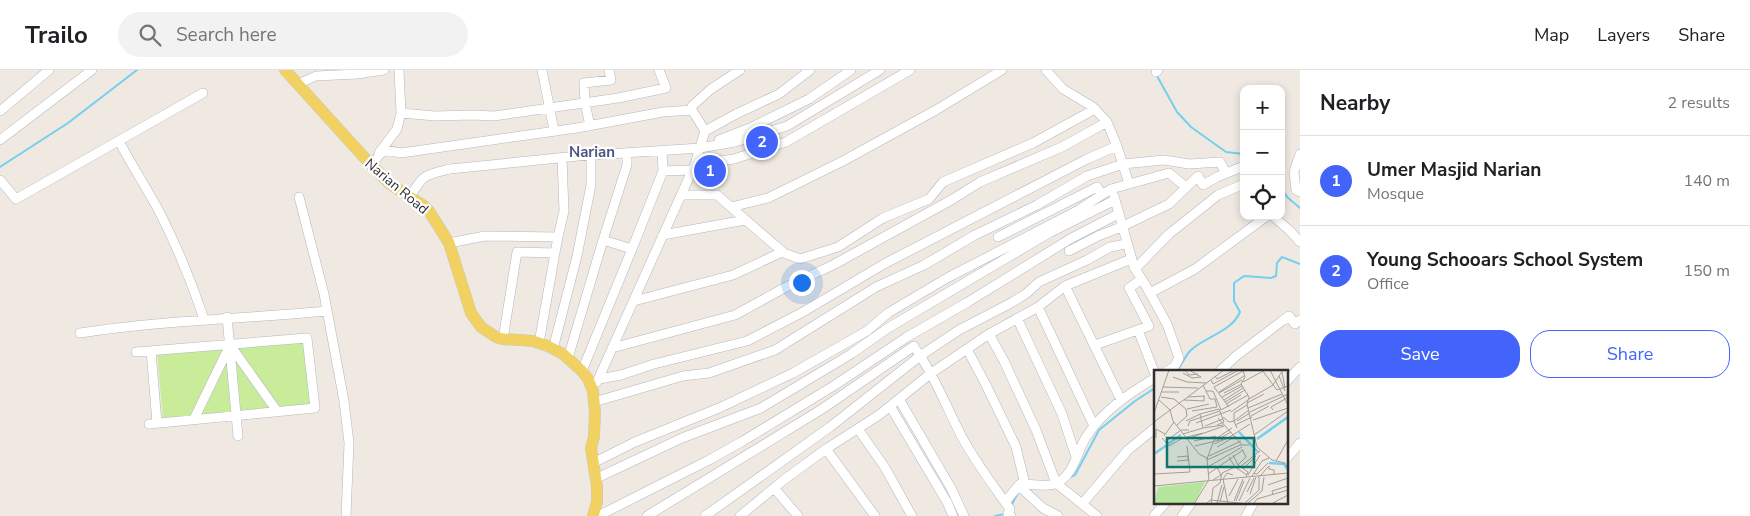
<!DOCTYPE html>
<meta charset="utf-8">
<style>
:root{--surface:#fff;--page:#f2f2f2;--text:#202124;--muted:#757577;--line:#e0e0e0;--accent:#4264fb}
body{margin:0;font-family:"Nunito Sans",sans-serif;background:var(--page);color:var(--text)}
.controls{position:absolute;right:15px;top:15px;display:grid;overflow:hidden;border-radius:10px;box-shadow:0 2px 8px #0003}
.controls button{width:45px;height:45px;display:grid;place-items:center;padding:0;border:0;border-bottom:1px solid var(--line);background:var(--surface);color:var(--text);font:25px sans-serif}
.you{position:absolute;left:801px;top:212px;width:18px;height:18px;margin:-12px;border:4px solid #fff;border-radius:50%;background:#1a73e8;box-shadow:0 0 0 8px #1a73e833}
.badge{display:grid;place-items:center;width:32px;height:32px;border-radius:50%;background:var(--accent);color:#fff;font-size:16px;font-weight:700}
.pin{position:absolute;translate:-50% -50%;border:2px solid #fff;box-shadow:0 1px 5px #0006}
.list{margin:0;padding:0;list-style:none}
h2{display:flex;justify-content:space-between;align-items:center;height:65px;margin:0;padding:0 20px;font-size:21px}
h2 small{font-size:16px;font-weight:400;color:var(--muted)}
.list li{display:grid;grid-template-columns:32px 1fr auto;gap:15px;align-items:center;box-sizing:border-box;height:90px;padding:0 20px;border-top:1px solid var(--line)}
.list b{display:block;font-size:19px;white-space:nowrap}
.list p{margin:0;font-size:16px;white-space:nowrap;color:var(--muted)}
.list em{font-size:16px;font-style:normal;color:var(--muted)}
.actions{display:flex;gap:10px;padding:15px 20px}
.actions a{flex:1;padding:11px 0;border:1px solid var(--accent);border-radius:20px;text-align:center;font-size:18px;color:var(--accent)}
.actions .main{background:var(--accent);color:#fff}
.icon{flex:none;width:28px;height:28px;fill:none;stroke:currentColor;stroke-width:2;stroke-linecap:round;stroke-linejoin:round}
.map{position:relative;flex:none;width:1300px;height:446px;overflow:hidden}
header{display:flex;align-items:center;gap:30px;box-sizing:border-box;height:70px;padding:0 25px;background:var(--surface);border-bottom:1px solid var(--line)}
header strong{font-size:24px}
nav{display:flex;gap:28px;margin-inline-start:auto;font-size:18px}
.search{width:350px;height:45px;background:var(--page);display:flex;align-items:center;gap:12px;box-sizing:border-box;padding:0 18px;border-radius:28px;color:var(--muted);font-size:19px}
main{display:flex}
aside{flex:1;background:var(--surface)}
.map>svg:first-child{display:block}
</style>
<header>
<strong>Trailo</strong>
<div class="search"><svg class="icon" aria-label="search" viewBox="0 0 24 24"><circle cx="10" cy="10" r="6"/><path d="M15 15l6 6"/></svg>Search here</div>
<nav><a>Map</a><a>Layers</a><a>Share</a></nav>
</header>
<main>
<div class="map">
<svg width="1300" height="446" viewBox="0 0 1300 446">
<rect width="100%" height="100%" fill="#efe9e1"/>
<path fill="#c9ec9a" d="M311,266l7,69 -155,15 -6,-69z"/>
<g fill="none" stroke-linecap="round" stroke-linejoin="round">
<path stroke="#75cff0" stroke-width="2" d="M1157,6l20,36 14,15 35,25 18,2
M0,97l68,-44 69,-53
M1281,117l6,10 13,11
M1177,301c4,-6 8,-14 13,-20 13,-14 41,-18 50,-39l-6,-11v-18l10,-7 27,2 5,-2 1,-13 5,-6 18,7
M1070,407l5,-2 24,-45 36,-29 20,-13
M1011,436l7,-13
M995,446l10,-2"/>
<g stroke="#b4b7c1" stroke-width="10">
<path id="minor" d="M542,0l12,60
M1046,0l17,19 30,18 14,15 10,24 12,38
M1156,2l2,-2
M298,14l18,-8 41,-2 27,-4
M0,41l49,-41
M401,43l34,3 38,-1 21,1 124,-18 48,-10 -7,-18
M590,56l-5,-23 -1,-20 27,-3 -2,-10
M705,61l33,-18 41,-19 31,-24
M0,70l92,-70
M719,70l31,-12 59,-29 42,-29
M119,71c13,25 29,49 42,74 17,34 31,68 43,104
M662,81l1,20
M379,83l18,-24 4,-16 -2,-43
M1300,84l-6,18 2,18 4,2
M695,94l39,-5 52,-17 124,-72
M372,96c9,-16 11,-17 29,-13l176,-25 86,-16 29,-2
M0,110l16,19 187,-106
M681,125h36l67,58 16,6 38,-12 45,-29 46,-19 14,-17 90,-39 62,-34
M1114,126l20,71 12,19 21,38 12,34 -5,9 -7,4
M299,127l25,97 20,107 5,42 -3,73
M410,127c13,-23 15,-22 40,-28l128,-13 122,-8 35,-6 52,-16 93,-56
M731,137l37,-9 75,-37 93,-51 66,-40
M1273,146l17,15 10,11
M663,165l82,-15
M558,167l6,-26 -2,-53
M998,167l99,-50 5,8
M603,170l24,-75v-12
M449,173l36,-7 73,1 -3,16
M632,179l31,-78 29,-1
M1069,181l29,-15 23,-9 48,-23 29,-28 5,9 14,-8 27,-11
M1135,199l34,-35 49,-39 26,-11
M1065,216l56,114
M1150,223l45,-24 72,-53
M634,231l99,-26 49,-23
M1038,237l56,119
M227,247l11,119
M1017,248l45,96 14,43
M1138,260l17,44
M80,263c82,-13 164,-14 246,-22
M989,264l15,27 32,69 20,53 41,33
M503,269l14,-87 38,1 -16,90
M230,275l47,66
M1095,275l54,-19 -20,-38 13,-9
M612,278l123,-33 51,-28 47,-22 120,-66 27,-17 82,-35 45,-25
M553,279l24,-93 14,-71v-29
M967,279l19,36 30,62 9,37
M151,281l6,72
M917,281c19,27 30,58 45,86 14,26 31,48 48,72l-2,5 3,2
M136,282l171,-14 8,70 -166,16
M568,288l35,-118 29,9 -50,122
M1220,301l16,-15 46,-35 7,-5 6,8 5,-4
M599,309l22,-4 33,-11 93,-23 56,-29 81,-48 203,-105 30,-13
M597,312l98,-218 10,-33 -13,-21v-4l19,-17 29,-19
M1286,312l14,-15
M899,329l52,89 13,28
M594,332l89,-26 26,-3 66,-23 101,-63 48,-22 51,-30 62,-30 50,-29 36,-12 41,-4 25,4 31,-2 6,11
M890,336l57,96 6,14
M194,349l36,-74
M858,359l26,37 28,50
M826,379l49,67
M1286,389l14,-16
M593,393l42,-21 84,-34 74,-35 74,-42 21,-18 59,-35 128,-66 36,-23 58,-16 17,14
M595,409l87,-41 79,-30 90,-54 37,-26 161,-95 66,-33
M1019,416l24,22 15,8
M774,418l24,28
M1005,432l15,-18c9,0 26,3 34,0 19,-6 23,-32 32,-47 17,-26 42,-43 69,-59
M1082,434l46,-54 27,-22
M598,446l111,-56 34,-19 92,-56 72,-48 61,-35 102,-63 48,-25
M647,446l175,-107 92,-63
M705,446l125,-89 90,-71 39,-26 52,-27 16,-10 12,-11 48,-22 23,-13 16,-3
M740,446l45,-37 41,-30 53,-34 51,-41 59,-40 49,-27 27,-21 66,-27
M1154,446l12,-14
M1182,446l10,-14
M1246,446l8,-14"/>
</g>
<g stroke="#c9c9c9" stroke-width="12">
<path id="major" d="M285,0l77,85 28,29 34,22 5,5 20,32 22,70 10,14 15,10 7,2 30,2 15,5 15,8 19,17 6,8 5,12 2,22 -1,24 -3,11 6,39v15l-4,14"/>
</g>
<use href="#minor" stroke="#fff" stroke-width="9"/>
<use href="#major" stroke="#f2d163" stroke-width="11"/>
</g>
<g text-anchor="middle" stroke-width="4.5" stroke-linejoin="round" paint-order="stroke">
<g font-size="14" fill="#2e2e2e" stroke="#fff">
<text transform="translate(397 116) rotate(40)" y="5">Narian Road</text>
</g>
<g font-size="15" font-weight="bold" fill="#4d5680" stroke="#fff">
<text x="592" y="87">Narian</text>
</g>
</g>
<g transform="translate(1154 300)">
<rect width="134" height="134" fill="#efe9e1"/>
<path d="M51,112l-11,22 -40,-1 4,-16z" fill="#b6e59e"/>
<path fill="none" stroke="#75cff0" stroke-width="2.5" d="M85,62l19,20M103,69l31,-22M14,74l13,-9M0,84l13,-9M115,93l15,1 4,6"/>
<path fill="none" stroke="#a29e99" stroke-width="1" d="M31,0l4,5 9,-1M89,0l2,7 -4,7 8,13 -2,7 10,43 15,13 13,3 3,5M108,0l15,20 11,-4M116,0l18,35M128,2l3,16M29,3l9,5 9,-1 -12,-7M61,6l2,3 18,-9M125,6l6,15M19,7l14,5 19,1M57,10l2,4 26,-14M89,12l22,-12M49,15l7,14h5l2,8M9,17l35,1M60,17l29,-16M60,17l15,20M52,21h7l8,19 27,-15M8,22h17M65,22l25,-16M65,23l23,-13M70,23l18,-9M7,27l13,2 12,10 1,7 -10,9M34,27l17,-1M68,27l20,-11M95,29l24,-14 10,-15M5,30l11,10 3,11 26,33 8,4 2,23M30,30l20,1v-5M70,30l19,-12M71,32l20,-12M93,33l17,-9M72,34l15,-9M94,38l34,-14M33,39l22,-5M119,40l-2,-3 16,-9v-4M38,41l25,-4M77,42l17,-12M96,42l38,-18M0,43l15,-43M46,44l19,-5 5,13 -7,3M97,46l18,-10M69,47l6,5 5,-1v-8l13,-8M64,48l24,27M99,50l35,-12M32,51l14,-7 3,14 20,-3M83,51l13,-8M0,52l70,-52M42,53l35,-13M81,55l17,-8M34,56l2,-5 30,-10M51,56l18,-7M83,58l-3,-7 15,-11M29,64l20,-6M100,65l34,-24M10,66l10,-14M33,67l16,-4M2,68v-9l9,5M8,68l7,8 12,-7M74,68l22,-14M33,69l37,-13M63,70l14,-8M40,71l22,-5M11,72l16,-12h8M41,76l33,-8 -14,6M63,77l19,-11M79,85l5,10 10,7 -2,5M55,86l32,-15M23,87l11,-1v4l-11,1M75,87l6,10 12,8M53,89l7,-19 18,-12M53,90l33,-15h9M122,91l12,-21M84,95l8,-8 -4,-8M54,97l34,-20M86,97l20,-16M89,99l13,-13M100,103l3,1 11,-11M0,104l36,-2 -3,-26M54,104l35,-24M94,105l12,-20M98,106l10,-15 7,-3M106,106l9,-10v3l5,1v5M59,110l8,-5 -4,-8M114,115l20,-7M0,116l134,-13M93,122l7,-14M96,124l6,-17M119,125l-1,-4 16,-5M75,126l9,-17M80,131l9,-22M82,131l8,-20M85,131l11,-23M66,132l4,-15M63,133l5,-18M91,133l14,-13v-14M94,133l14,-12 2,-14M119,133l15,-8M40,134l14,-23M52,134l4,-4 39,4M57,134l2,-16 7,-5 2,-10 13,-6M74,134l-5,-25 4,-6 6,2M99,134l4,-5 31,-9"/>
<path fill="#0f766e" fill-opacity="0.15" stroke="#0f766e" stroke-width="2.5" d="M13,68h87v29h-87z"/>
<rect width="134" height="134" fill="none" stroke="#2e2e2e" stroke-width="2.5"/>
</g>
</svg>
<div class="controls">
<button>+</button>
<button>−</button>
<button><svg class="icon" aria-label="locate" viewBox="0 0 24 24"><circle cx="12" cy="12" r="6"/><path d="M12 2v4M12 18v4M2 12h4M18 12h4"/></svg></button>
</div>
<div class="you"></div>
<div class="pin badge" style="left:710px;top:101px">1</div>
<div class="pin badge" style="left:762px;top:72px">2</div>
</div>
<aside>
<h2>Nearby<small>2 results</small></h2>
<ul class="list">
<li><span class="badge">1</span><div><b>Umer Masjid Narian</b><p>Mosque</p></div><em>140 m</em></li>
<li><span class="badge">2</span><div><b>Young Schooars School System</b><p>Office</p></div><em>150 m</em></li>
</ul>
<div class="actions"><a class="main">Save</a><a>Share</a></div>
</aside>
</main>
